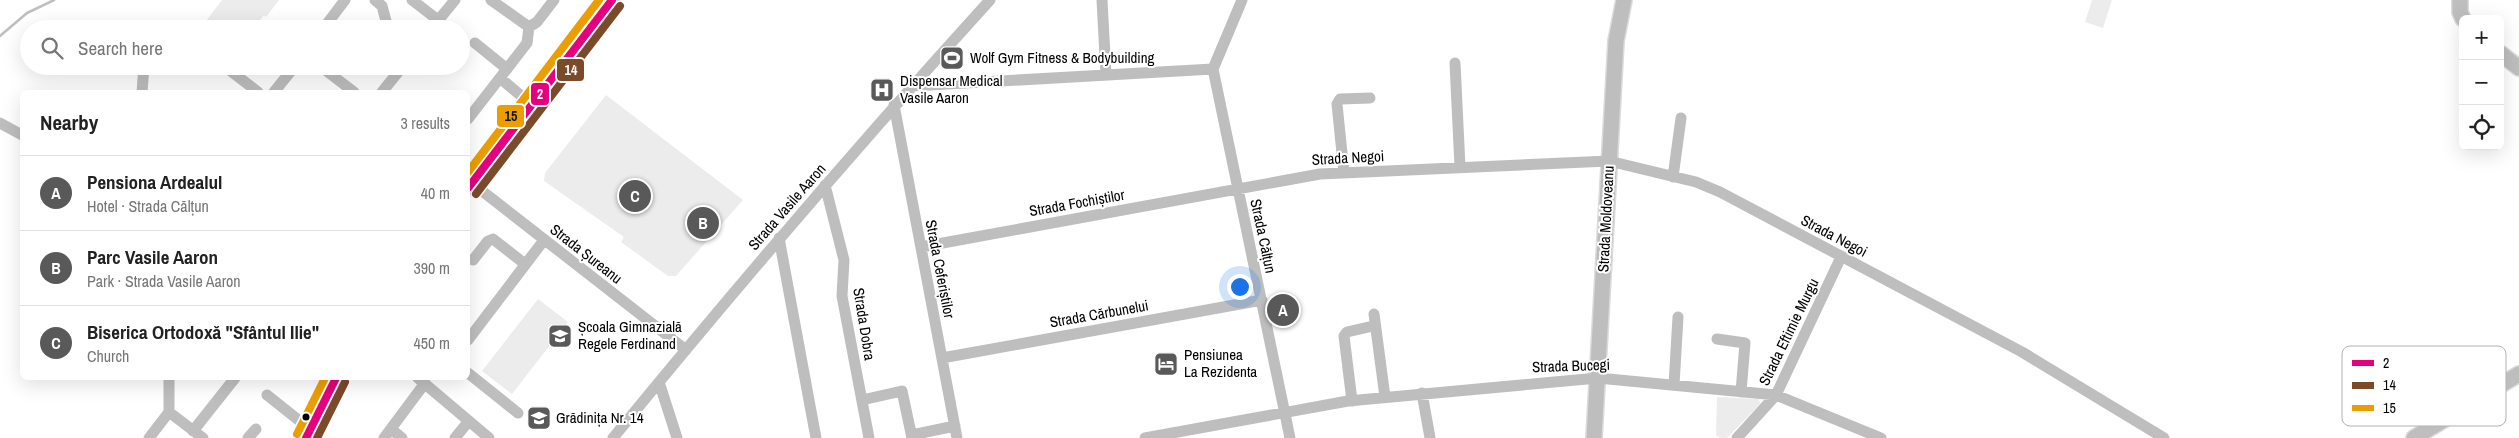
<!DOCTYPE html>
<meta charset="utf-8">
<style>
:root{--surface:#fff;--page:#f6f6f6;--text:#222;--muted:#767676;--line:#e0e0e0;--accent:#595959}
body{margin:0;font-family:"Archivo Narrow",sans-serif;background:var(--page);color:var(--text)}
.controls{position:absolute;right:15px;top:15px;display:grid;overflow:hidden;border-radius:8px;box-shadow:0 5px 20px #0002}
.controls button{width:45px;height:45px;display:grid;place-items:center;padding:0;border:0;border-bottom:1px solid var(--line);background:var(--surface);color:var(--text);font:25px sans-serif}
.you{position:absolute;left:1239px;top:286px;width:18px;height:18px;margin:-12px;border:4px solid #fff;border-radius:50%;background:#1a73e8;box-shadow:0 0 0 8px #1a73e833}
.badge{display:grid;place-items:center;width:32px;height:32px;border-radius:50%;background:var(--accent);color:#fff;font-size:16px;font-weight:700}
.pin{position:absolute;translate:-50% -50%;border:2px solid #fff;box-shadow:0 1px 5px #0006}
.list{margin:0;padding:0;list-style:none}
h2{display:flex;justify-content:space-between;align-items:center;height:65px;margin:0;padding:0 20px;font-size:21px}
h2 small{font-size:16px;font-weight:400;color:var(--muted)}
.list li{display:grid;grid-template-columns:32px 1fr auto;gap:15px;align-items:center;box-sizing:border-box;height:75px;padding:0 20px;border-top:1px solid var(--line)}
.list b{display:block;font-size:19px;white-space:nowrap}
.list p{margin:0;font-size:16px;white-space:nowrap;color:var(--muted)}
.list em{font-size:16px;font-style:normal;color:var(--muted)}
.icon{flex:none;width:28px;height:28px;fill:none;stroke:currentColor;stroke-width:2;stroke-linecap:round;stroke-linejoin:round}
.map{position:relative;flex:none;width:2519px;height:438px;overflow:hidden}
.search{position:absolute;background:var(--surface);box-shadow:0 5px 20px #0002;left:20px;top:20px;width:450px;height:55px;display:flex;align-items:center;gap:12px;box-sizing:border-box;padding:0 18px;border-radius:28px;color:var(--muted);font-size:19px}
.panel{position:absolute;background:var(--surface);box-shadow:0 5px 20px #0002;left:20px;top:90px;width:450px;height:290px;border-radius:8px}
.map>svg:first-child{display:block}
</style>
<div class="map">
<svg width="2519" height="438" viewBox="0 0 2519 438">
<rect width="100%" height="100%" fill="#fff"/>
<path fill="#ececec" d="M222,0h57l-13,17 -2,-2 -11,14h-48l3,-5 -2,-3z
M2092,0h20l-9,28 -18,-6z
M606,95l137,105 -67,76h-8l-47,-34 3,-5 -80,-56 1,-8z
M538,299l30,23 -56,72 -30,-23z
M1717,397l42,2 1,5 -33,34h-7l-4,-3z"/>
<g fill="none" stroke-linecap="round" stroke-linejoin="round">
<path stroke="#bfbfbf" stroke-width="2.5" d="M0,36l27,-23 27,-13"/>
<g stroke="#dbdbdb" stroke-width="18">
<path id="major" d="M2460,0v12l3,7
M2500,53l19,15
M468,188l144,-188
M306,438l30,-60
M1594,438l22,-397 8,-41
M2414,438l105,-64"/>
</g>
<path stroke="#bebebe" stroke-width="11" d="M375,0l7,6 4,15
M412,0l26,20
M491,0l38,27 8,-5 17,-22
M1102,0l4,75
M323,29l22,-29
M431,29l24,-29
M475,43l32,26
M1455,63l5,104
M224,66l34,26
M320,66l34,26
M1213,69l77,369
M1213,69l29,-69
M500,78l32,27
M912,86l301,-17
M142,92l2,-26
M274,92l21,-26
M382,92l21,-26
M894,105l63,333
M468,119l59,-76 2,-16
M0,123l22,12
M1344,173l-7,-69 3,-5 30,-1
M1673,177l8,-59
M468,180l218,170
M825,185l19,75 -2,36 27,142
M779,238l37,200
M921,247l399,-73 289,-13 87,21 24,10 302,160 142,86
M473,260l15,-19 5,-2 32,25
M1374,314l11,83
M1717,339l28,4 -4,49
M468,340l76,-100
M942,358l320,-58
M468,373l50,40
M418,378l71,60
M659,382l18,56
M1674,385l4,-68
M1422,393l8,45
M267,395l34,27
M862,400l40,-9 10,47
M1352,401l-8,-65 3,-4 26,-6
M169,412l34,26
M391,429l11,9
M193,431l42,-53
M912,435l43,-9
M149,438l20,-26v-34
M248,438l8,-9
M384,438l41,-55
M455,438l13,-16
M613,438c122,-149 247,-295 377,-438
M1145,438l203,-37 250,-23 178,17 105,43
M1737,438l39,-43 65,-138"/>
<use href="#major" stroke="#bebebe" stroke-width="15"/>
<g stroke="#fff" stroke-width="11">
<path id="bus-1" d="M468,188l144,-188
M306,438l30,-60"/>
</g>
<g stroke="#fff" stroke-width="11">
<path id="bus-2" d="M476,194l144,-188
M317,438l28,-56"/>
</g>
<g stroke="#fff" stroke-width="11">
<path id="bus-3" d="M468,172l131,-172
M297,434l28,-56"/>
</g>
<use href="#bus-1" stroke="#e5007d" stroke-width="8"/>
<use href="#bus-2" stroke="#7a4b2a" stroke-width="8"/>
<use href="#bus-3" stroke="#eb9e00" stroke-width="8"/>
</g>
<defs>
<g id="stadium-square" transform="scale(1.25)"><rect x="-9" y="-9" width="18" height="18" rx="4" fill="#595959" stroke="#fff"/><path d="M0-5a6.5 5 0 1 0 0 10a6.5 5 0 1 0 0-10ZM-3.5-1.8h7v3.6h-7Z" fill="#fff"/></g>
<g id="hospital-square" transform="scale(1.25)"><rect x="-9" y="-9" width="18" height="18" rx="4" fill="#595959" stroke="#fff"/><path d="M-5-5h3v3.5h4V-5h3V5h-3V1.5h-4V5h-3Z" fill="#fff"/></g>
<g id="school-square" transform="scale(1.25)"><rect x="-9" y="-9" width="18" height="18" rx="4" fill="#595959" stroke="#fff"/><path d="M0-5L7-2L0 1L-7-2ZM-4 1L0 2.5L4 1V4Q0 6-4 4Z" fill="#fff"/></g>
<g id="hotel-square" transform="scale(1.25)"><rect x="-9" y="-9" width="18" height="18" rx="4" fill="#595959" stroke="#fff"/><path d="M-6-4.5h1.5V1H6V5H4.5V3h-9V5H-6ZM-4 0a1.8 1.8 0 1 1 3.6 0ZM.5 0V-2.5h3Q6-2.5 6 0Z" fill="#fff"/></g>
</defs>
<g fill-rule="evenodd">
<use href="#stadium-square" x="952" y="58"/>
<use href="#hospital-square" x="882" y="90"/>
<use href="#school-square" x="560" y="336"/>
<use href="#hotel-square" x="1166" y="364"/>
<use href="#school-square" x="539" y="418"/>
</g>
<circle fill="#000" stroke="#fff" stroke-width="2" cx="306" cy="417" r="4.5"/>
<g text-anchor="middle" stroke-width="4" stroke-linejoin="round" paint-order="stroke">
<g font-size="15" fill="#000" stroke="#fff" text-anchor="start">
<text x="970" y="63">Wolf Gym Fitness &amp; Bodybuilding</text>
<text x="900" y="86">Dispensar Medical<tspan x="900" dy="17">Vasile Aaron</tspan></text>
<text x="578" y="332">Școala Gimnazială<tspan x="578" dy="17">Regele Ferdinand</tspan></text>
<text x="1184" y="360">Pensiunea<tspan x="1184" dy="17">La Rezidenta</tspan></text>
<text x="556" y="423">Grădinița Nr. 14</text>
</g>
<g font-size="15" fill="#000" stroke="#fff">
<text transform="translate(1348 158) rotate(-3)" y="5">Strada Negoi</text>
<text transform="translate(1077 203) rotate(-10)" y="5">Strada Fochiștilor</text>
<text transform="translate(787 207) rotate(-49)" y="5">Strada Vasile Aaron</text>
<text transform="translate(1606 219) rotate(-87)" y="5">Strada Moldoveanu</text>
<text transform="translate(1263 236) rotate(78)" y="5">Strada Călțun</text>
<text transform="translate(1834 236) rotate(28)" y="5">Strada Negoi</text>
<text transform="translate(586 254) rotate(38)" y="5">Strada Șureanu</text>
<text transform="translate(940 269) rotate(79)" y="5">Strada Ceferiștilor</text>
<text transform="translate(1099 314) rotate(-10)" y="5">Strada Cărbunelui</text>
<text transform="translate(864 324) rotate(81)" y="5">Strada Dobra</text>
<text transform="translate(1789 332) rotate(-64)" y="5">Strada Eftimie Murgu</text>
<text transform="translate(1571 366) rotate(-2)" y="5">Strada Bucegi</text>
</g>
</g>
<rect x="2342" y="346" width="164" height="80" rx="8" fill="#fff" stroke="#b2b2b2" stroke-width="1"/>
<rect x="2352" y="360" width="22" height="6" fill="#e5007d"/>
<rect x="2352" y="382" width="22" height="7" fill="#7a4b2a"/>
<rect x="2352" y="405" width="22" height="6" fill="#eb9e00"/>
<g font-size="14" fill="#000">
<text x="2383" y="368">2</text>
<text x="2383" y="390">14</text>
<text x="2383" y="413">15</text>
</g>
<g stroke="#fff" stroke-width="2">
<rect x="556" y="58" width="29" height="24" rx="5" fill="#7a4b2a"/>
<rect x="530" y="82" width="20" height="24" rx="5" fill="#e5007d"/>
<rect x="496" y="104" width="29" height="24" rx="5" fill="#eb9e00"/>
</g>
<g font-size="14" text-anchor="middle" font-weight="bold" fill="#fff">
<text x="571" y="75">14</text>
<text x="540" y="99">2</text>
</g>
<g font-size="14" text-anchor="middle" font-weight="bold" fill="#111">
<text x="511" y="121">15</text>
</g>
</svg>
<div class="controls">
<button>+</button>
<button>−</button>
<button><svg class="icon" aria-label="locate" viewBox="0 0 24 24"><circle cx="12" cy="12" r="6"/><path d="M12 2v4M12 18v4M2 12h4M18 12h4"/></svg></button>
</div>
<div class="you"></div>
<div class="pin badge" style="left:1283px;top:310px">A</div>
<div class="pin badge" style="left:703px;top:223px">B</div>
<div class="pin badge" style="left:635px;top:196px">C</div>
<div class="search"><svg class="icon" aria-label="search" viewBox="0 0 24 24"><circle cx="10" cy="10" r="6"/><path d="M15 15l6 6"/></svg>Search here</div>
<section class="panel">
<h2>Nearby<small>3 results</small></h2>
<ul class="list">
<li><span class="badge">A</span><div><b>Pensiona Ardealul</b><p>Hotel · Strada Călțun</p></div><em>40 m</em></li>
<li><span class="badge">B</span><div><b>Parc Vasile Aaron</b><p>Park · Strada Vasile Aaron</p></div><em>390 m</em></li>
<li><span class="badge">C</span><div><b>Biserica Ortodoxă &quot;Sfântul Ilie&quot;</b><p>Church</p></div><em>450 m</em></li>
</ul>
</section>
</div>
